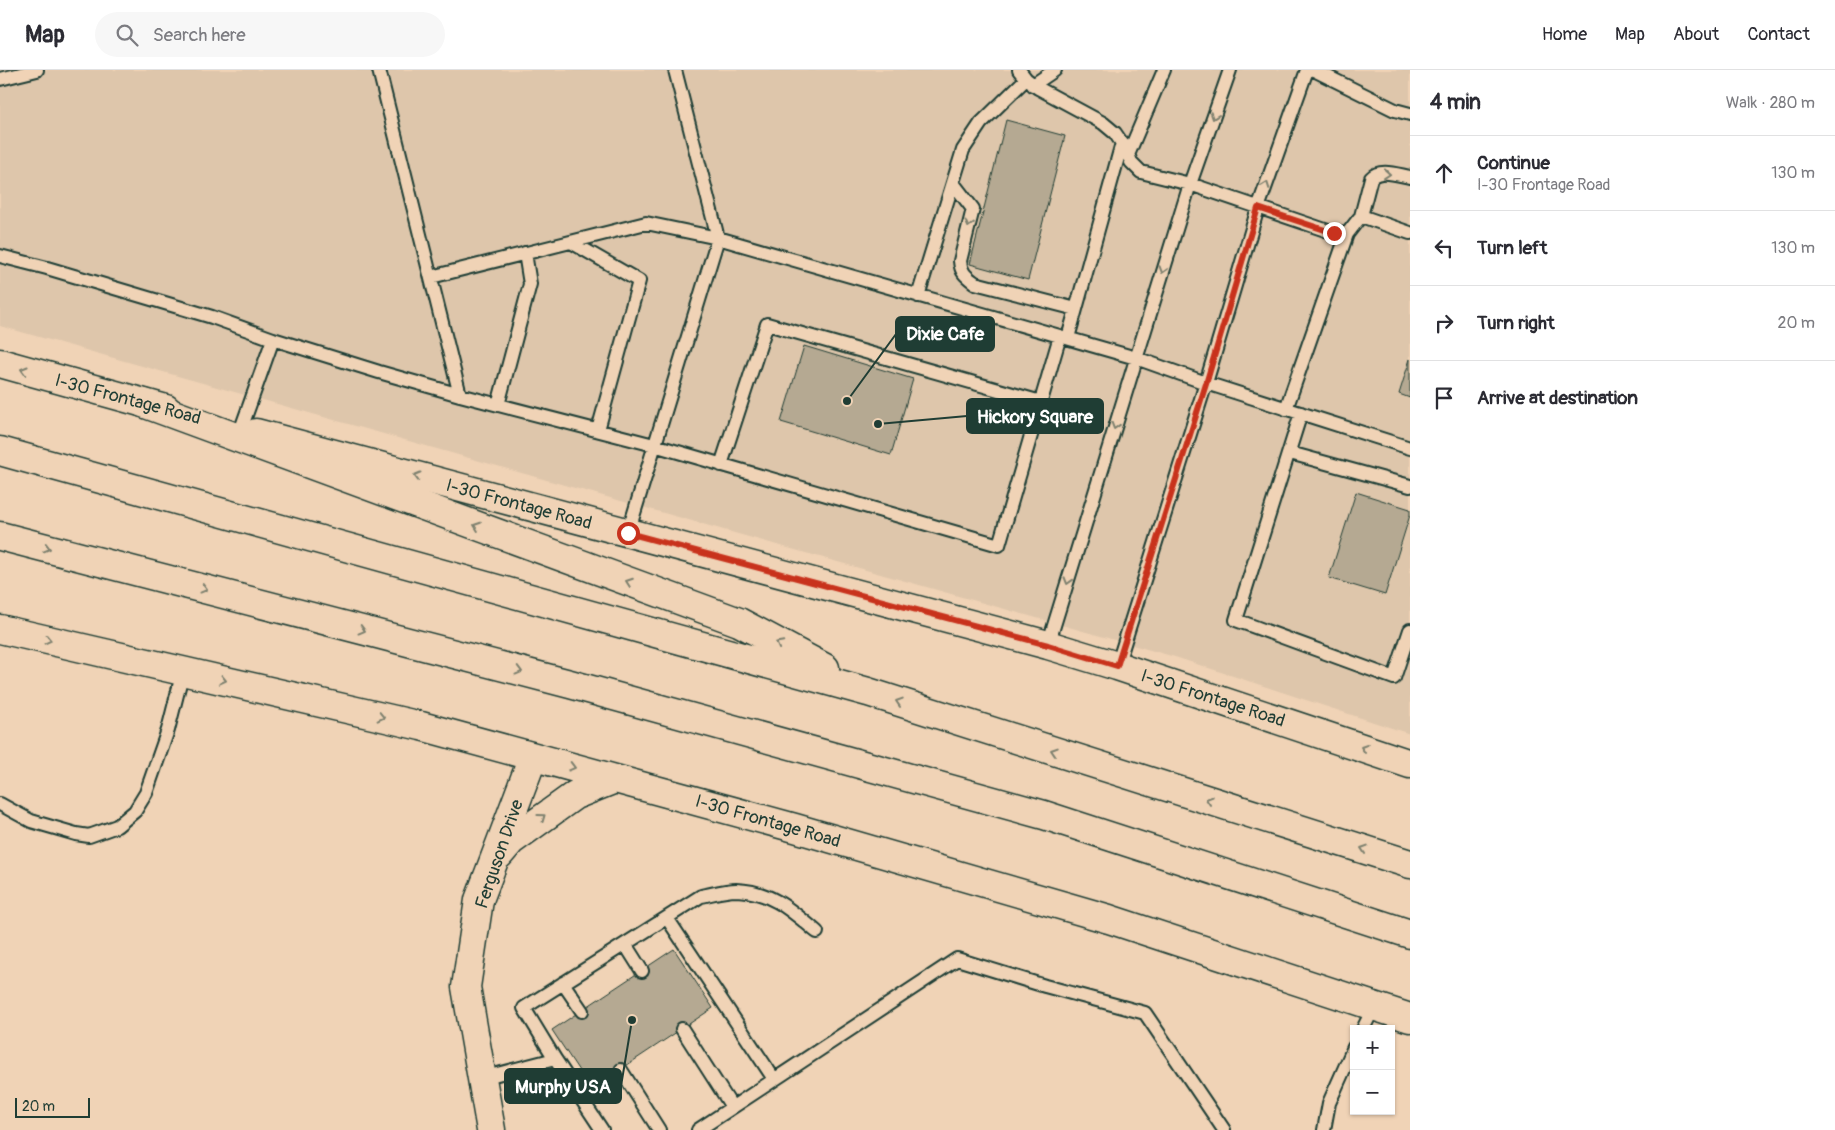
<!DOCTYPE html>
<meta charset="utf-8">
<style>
:root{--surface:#fff;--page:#f7f7f7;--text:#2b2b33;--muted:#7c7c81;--line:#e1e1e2}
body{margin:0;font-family:Pangolin,sans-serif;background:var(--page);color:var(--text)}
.controls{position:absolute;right:15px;bottom:15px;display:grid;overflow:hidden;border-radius:0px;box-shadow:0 1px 4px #0004}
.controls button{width:45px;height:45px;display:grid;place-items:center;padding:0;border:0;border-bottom:1px solid var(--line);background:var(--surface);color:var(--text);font:25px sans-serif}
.scale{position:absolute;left:15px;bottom:12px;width:75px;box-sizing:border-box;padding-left:5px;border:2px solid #1f3d34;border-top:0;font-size:14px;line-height:18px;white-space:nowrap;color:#1f3d34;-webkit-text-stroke:4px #f0d3b6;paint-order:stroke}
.stop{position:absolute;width:15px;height:15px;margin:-11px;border:4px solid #c8321e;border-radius:50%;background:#fff}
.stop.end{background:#c8321e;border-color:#fff;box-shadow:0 1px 5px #0008}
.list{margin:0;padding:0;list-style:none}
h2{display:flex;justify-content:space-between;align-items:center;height:65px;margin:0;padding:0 20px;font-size:21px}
h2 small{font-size:16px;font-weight:400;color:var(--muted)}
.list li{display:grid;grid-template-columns:32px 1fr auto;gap:15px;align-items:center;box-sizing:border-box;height:75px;padding:0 20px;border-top:1px solid var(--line)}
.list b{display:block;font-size:19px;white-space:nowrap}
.list p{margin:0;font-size:16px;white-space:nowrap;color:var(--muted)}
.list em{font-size:16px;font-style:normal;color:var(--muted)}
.icon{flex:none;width:28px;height:28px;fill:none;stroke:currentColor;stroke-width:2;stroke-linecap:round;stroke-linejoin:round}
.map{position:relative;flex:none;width:1410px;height:1060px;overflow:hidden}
header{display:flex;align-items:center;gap:30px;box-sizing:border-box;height:70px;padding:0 25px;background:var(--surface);border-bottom:1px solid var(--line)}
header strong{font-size:24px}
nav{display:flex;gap:28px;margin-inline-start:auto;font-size:18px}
.search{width:350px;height:45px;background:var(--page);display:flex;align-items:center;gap:12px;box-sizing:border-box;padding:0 18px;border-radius:28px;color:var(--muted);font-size:19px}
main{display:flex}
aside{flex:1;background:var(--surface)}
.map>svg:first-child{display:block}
</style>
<header>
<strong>Map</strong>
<div class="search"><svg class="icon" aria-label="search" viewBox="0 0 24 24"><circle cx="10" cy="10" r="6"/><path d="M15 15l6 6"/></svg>Search here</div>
<nav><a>Home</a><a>Map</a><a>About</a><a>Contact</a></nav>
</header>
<main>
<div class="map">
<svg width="1410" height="1060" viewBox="0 0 1410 1060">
<rect width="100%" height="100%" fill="#f0d3b6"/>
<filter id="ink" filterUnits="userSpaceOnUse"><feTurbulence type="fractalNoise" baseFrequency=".02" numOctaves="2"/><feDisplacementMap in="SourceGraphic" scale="10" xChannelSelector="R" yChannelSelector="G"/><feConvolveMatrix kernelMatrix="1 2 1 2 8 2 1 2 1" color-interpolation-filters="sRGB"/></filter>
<g filter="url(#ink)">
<path fill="#dec6ab" d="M0,0h1410v664l-235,-77 -1175,-331z"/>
<path fill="#b5a992" stroke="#1f3d34" d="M1006,50l59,16 -37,144 -58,-16z
M804,276l109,33 -22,76 -110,-33z
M1410,289v39l-11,-4z
M1356,422l54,17v6l-25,80 -56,-17z
M674,879l39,59 -122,81 -39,-59z"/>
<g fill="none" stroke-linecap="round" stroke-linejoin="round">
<g stroke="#1f3d34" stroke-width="16">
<path id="lane" d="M379,0l81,325
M1019,0l7,9 12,9 65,35 12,10 11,16 5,13 10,10 49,12 144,49 13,1 14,-18 10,-38c9,-10 27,-3 39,-1
M1314,0l81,40 15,4
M0,9l37,-9
M1033,15l22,-15
M1128,85l36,-85
M953,113l20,26 -13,52c1,12 6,15 15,22l101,26
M1361,146l49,17
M571,172l68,39 -41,149
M0,186l47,12 165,49 61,22 106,33 81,23 194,50 345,100 61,-209
M431,207l215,-54 72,15 -43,-168
M918,226l45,-146 18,-27 45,-44
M1068,268l54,-195
M498,335l32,-121 -5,-31
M1286,339l61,-175
M1301,343l-65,207 158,58 16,-48
M241,359l32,-90
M1290,383l120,33
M721,395l46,-141 274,78
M628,463l90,-295 418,120 70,25 204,65
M1048,575l142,-461 40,-114
M1117,596l89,-283 52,-175 49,-138
M0,734l31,17 45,13 13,2 28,-10 18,-15 11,-18 22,-63 15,-59
M667,848l107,161
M625,874l17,27
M563,913l19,28
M682,959l50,78
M1363,959l11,-22
M555,989l47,71
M621,1000l38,60
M482,1008l73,-19 -31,-51 177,-112c11,-2 24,-6 35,-6 35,1 55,20 81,42
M698,1060l259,-171 88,27 100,27 79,117
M1324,1060l5,-27 25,-56"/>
</g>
<g stroke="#1f3d34" stroke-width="31">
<path id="secondary" d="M0,293l166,46
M256,363l792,212 69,21 293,98
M0,559l421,97 374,102 314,91 301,99
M499,785l12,-14 64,-46 40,-16
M491,1060l-25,-143 13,-87 54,-143"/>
</g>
<g stroke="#1f3d34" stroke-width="31">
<path id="highway" d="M143,333l596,219 86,46
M0,381l868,241 542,172
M0,466l570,148 474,131 366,119"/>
</g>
<use href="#lane" stroke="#f0d3b6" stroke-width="12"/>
<use href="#secondary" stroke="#f0d3b6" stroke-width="28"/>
<use href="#highway" stroke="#f0d3b6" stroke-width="28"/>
</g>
<defs><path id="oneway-chevron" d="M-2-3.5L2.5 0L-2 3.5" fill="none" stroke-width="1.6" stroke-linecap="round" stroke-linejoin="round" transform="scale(1.25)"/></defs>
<g stroke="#7d806e">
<use href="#oneway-chevron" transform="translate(1214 46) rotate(109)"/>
<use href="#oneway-chevron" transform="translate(1387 104) rotate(5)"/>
<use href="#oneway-chevron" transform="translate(1266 115) rotate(-70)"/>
<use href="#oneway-chevron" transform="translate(969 154) rotate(104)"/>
<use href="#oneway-chevron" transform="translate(1163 200) rotate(107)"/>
<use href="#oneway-chevron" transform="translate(24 300) rotate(-164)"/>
<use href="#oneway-chevron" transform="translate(1115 356) rotate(107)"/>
<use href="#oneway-chevron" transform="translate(417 406) rotate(-165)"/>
<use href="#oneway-chevron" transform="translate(477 456) rotate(-160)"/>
<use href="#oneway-chevron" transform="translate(47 478) rotate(15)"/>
<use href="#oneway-chevron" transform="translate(1068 511) rotate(107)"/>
<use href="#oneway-chevron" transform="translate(629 512) rotate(-160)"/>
<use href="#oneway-chevron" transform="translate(204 519) rotate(15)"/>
<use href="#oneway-chevron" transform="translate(362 560) rotate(15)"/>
<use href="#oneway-chevron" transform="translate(48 570) rotate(13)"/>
<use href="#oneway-chevron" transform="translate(779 574) rotate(-152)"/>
<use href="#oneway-chevron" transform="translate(519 601) rotate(15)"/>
<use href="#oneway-chevron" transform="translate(223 610) rotate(13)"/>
<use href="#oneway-chevron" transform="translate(899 632) rotate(-162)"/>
<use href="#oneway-chevron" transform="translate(381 647) rotate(13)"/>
<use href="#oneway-chevron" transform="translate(1364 678) rotate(-162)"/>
<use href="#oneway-chevron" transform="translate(1054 681) rotate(-162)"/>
<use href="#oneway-chevron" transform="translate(572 697) rotate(15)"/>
<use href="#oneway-chevron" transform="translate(1209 730) rotate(-162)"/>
<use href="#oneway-chevron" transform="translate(542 747) rotate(-36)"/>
<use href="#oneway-chevron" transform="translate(1364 779) rotate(-162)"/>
</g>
</g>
<g fill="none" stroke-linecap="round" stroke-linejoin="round" filter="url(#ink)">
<path stroke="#c8321e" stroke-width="6" d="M628,463l420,112 69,21 89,-282 52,-176 76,25"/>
</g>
<g text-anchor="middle" stroke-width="4" stroke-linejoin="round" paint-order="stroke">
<g font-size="18" fill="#1f3d34" stroke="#f0d3b6">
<text transform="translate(128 329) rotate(15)" y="6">I-30 Frontage Road</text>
<text transform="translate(519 434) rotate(15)" y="6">I-30 Frontage Road</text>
<text transform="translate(1213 628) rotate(18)" y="6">I-30 Frontage Road</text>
<text transform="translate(768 751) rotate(16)" y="6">I-30 Frontage Road</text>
<text transform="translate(499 784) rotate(-71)" y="6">Ferguson Drive</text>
</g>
</g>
<path fill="none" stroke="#1f3d34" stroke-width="2" d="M847 331L896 264M878 354L967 346M632 950L621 1016"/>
<g fill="#1f3d34" stroke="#f0d3b6" stroke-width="2">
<circle cx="847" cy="331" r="5"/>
<circle cx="878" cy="354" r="5"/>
<circle cx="632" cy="950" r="5"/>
</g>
<g fill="#1f3d34" stroke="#1f3d34" stroke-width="2">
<rect x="896" y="247" width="98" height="34" rx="5"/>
<rect x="967" y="329" width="136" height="34" rx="5"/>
<rect x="505" y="999" width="116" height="34" rx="5"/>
</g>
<g font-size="19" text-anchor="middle" font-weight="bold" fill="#fff">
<text x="945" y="270">Dixie Cafe</text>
<text x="1035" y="353">Hickory Square</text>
<text x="563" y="1023">Murphy USA</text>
</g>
</svg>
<div class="controls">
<button>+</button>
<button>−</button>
</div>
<div class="scale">20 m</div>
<div class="stop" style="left:628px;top:463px"></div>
<div class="stop end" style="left:1334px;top:163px"></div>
</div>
<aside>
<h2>4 min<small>Walk · 280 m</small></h2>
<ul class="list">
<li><svg class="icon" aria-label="ahead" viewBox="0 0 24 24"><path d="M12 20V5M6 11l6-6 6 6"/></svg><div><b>Continue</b><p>I-30 Frontage Road</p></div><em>130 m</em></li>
<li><svg class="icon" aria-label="left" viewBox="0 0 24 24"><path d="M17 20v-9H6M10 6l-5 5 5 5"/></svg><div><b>Turn left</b></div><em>130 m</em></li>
<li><svg class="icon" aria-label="right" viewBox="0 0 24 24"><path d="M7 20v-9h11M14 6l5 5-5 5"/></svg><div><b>Turn right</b></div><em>20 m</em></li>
<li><svg class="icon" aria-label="arrive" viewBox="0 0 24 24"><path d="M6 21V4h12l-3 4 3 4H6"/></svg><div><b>Arrive at destination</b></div></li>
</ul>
</aside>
</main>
